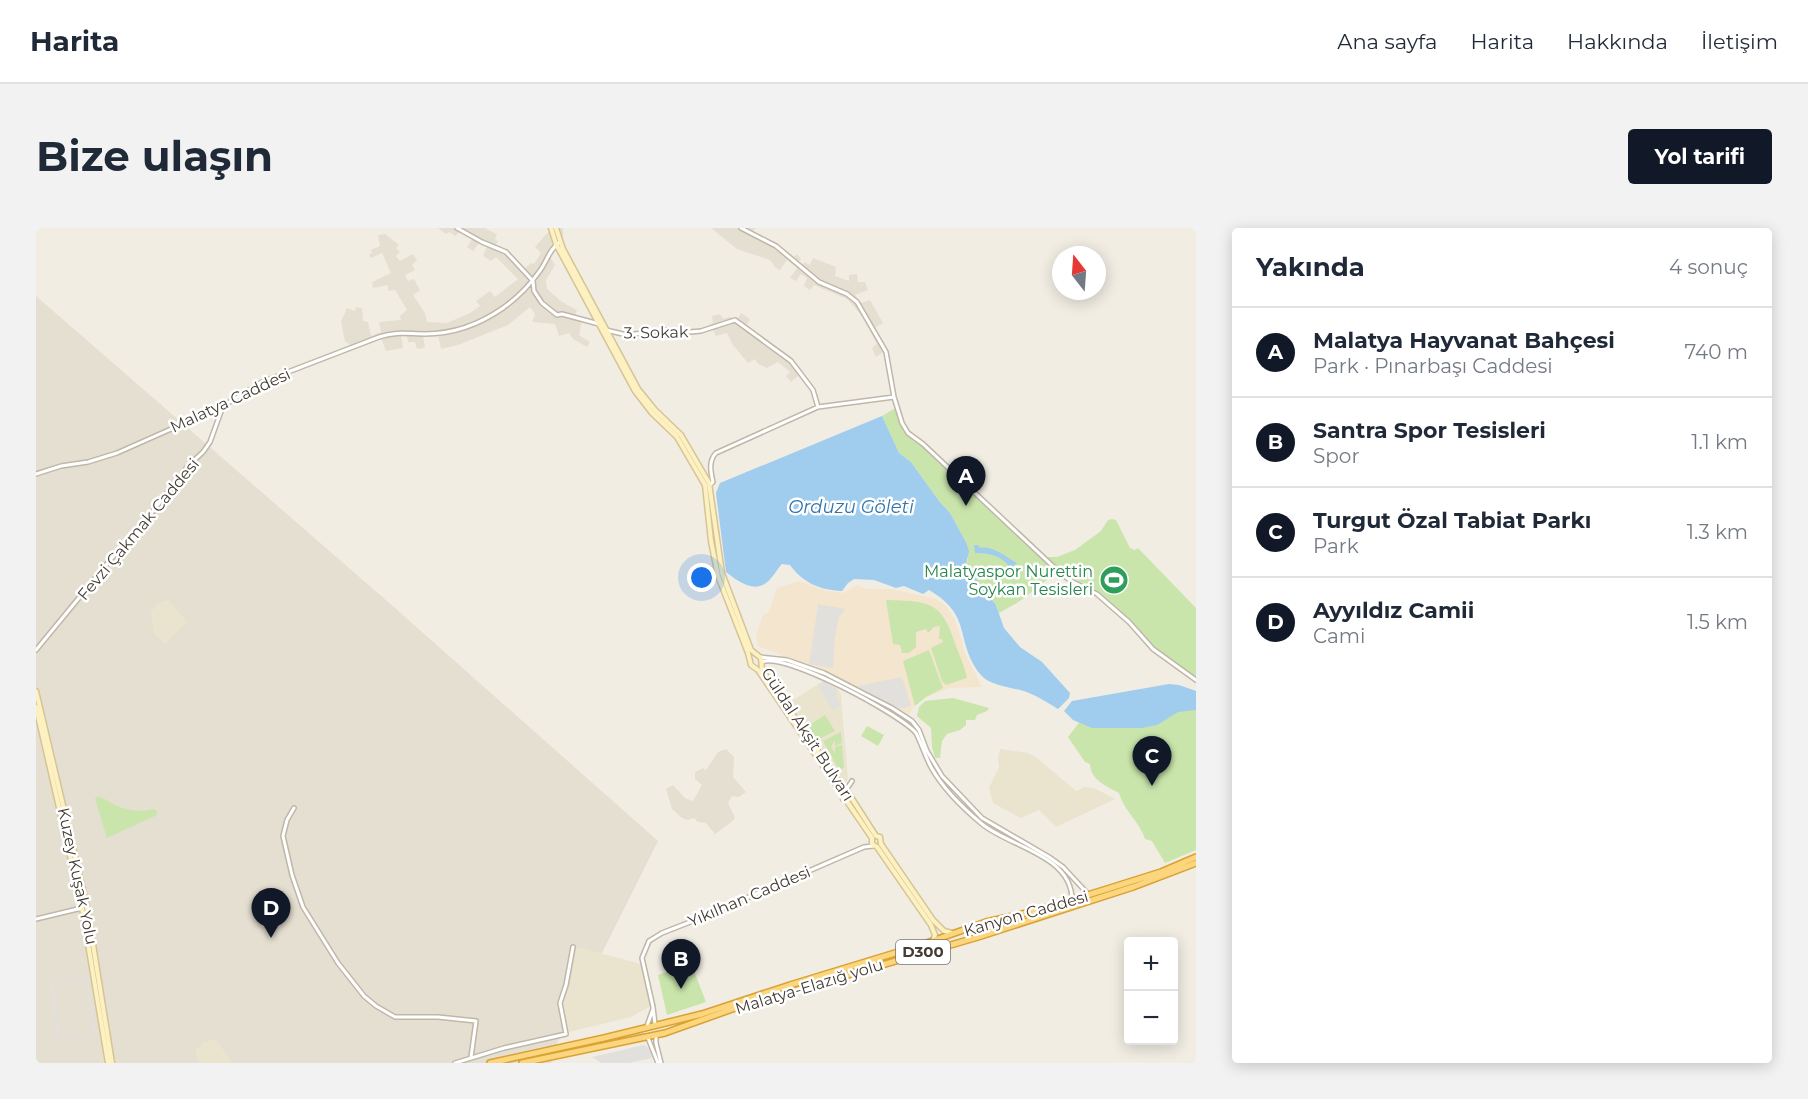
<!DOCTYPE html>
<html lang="tr">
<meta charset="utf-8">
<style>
:root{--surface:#fff;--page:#f2f2f3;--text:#1f2937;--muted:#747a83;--line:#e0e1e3;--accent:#111827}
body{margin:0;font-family:Montserrat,sans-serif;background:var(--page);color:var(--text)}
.controls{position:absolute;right:18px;bottom:18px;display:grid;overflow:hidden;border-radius:6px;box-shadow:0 3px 15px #0003}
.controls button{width:54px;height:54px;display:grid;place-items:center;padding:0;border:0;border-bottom:2px solid var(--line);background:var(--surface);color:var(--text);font:30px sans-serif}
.compass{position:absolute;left:1016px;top:18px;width:54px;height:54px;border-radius:50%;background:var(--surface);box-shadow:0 3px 15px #0003;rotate:343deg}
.you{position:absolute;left:666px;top:350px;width:21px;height:21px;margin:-15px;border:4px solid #fff;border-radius:50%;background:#1a73e8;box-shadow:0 0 0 9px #1a73e833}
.badge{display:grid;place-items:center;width:39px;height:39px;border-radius:50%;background:var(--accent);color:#fff;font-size:20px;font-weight:700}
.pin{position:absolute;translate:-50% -50px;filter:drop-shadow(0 2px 3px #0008)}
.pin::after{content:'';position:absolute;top:32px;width:21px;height:18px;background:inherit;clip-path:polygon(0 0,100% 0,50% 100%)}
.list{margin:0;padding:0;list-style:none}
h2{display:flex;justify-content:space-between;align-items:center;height:78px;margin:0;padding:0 24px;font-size:26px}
h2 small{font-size:20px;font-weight:400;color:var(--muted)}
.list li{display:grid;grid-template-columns:39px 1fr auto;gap:18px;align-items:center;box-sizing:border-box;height:90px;padding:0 24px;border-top:2px solid var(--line)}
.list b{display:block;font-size:22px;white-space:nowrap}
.list p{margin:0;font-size:20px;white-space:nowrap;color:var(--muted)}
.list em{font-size:20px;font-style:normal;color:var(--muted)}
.map{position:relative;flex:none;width:1160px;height:835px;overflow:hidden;border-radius:6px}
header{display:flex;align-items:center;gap:36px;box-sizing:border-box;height:84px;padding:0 30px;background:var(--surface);border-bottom:2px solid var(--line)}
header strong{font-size:28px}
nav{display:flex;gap:33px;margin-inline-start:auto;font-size:21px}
.intro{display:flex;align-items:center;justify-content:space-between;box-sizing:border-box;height:144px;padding:0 36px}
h1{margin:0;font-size:42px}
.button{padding:15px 27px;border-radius:6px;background:var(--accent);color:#fff;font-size:21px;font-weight:700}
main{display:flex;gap:36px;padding:0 36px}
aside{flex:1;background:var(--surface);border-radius:6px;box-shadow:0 3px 15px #0003}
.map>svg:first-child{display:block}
</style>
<header>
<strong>Harita</strong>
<nav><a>Ana sayfa</a><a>Harita</a><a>Hakkında</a><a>İletişim</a></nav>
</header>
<div class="intro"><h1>Bize ulaşın</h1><a class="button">Yol tarifi</a></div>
<main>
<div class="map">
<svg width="1160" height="835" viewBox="0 0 1160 835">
<rect width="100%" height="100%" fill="#f1ede3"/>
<path fill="#e5dfd1" d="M402,0h46l13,6 -2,6 3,1 -2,4 10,5 18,19 7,-6 3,1 7,-11 -6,-6 14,-16 -2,-3h16v11l-13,18 5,8 -9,15 1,9 15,13 15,8 -2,6 7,3 -3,16 11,7 -3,5 -14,-8 -4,-6 -10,3 -4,-12 -23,-2 3,-8 -5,-7 -22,18 -50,20 -17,4 -3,-14 -15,1 2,12 -8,1 -2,-7h-7l-1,-7h-6l2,13 -17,3 -5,-13 -25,11 -11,-8 -4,-19 6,-14 8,3 1,-4 6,1 1,13 5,1 3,14 10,-4 -2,-10 22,-2 -1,-4 7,-6 -12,-20 -7,1v-6l-15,3 -1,-6 19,-9 -9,-20 -11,5 -2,-3 3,-2 -1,-3 9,-4 -2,-11 7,-1 14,11 -3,3 4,4 -4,4 4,5 13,-7 4,6 -5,5 3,5 -10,5 3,6 6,-2 6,11 -7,5 12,18 2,9 20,1 23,-10 10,-7 -4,-5 14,-10 5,6 23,-18 -22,-22 -5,4 -8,-5 4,-10 -8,-3 -6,8 -6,-4 5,-8 -12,-7 -5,4 -5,-4 -4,2z
M675,0h45l-4,4 25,16 13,13 7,-7 4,5 -3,4 4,3 3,-4 5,3 3,-7 23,9 -1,9 14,5v-6l8,-1 1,8h7l3,8 -13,5 6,8 9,-3 13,23 -8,5 12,21 -11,8 -4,-9 5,-4 -14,-27 -16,-18 -33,-14 -4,5 -6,-4 3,-8 -6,-4 -5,7 -6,-3 7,-10 -10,-8 -7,10 -5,-3 -5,-7 -33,-11z
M0,68l359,312 263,233 -100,200 -7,22h-515z
M705,85l9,6 -3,6 44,32 12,15 -12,10 -5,-6 4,-4 -12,-10 -11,6 -9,-4 -3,-5 -7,4 -15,-18 -6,-12 -11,3 -6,-12 3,-1 -1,-7 8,-2 3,5 6,-2 9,2z
M690,521l8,8 -1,20 13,15 -7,5 -7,-1 -4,7 7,14 -1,3 -19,14 -9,-11 -8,-1 -4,-4 -6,2 -6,-2 -10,-9 -6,-20 7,-4 12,13 8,3 9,-16 -7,-6v-7l8,-4 3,2 12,-18z"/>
<path fill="#f4e5ce" d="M764,353l23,9 20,3 14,-8 10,4h24l45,10 10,7 10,16 9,31 17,34 -33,1 -31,13 -9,13 -4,1 -69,-38 -78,-31 -2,-11 7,-20 6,-3 8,-24z"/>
<path fill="#eae3cd" d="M132,372l19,22 -22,22 -11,-11 -3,-21 7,-9z
M787,453l15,8 3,6 7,84 -4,6 -18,-21 -36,-62z
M964,521l28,4 9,5 39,33 9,-4 9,1 21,11 -59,28 -17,-17 -18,8 -28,-15 -4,-15 10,-21 -1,-8z
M541,719l64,17 10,42 -20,11 -62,15 -8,-27 8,-16z
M180,811l16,24h-33l-4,-14 7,-3v-3z"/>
<path fill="#cae5ac" d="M861,179l9,24 152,140 -38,30 -21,12 -3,-8 -30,-40 2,-6 -2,-17 -16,-29 -11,-12 -28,-39 -12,-9 -17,-37z
M1076,291l4,1 14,28 5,2 3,-2 58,60v69l-47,-32 -16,-22 -38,-34 -30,-15 -19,-17h11l18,-7 26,-19 7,-11z
M850,372c45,1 56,2 70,46 4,11 9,21 11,32l-21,7 -4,-4 -11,-33 12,-6 -1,-3h-3l1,-13 -6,1 -6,6 -2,-4 -10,3v15l-7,6h-7l-2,-8 -7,-1z
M893,422l14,38 -17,9 -11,9 -12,-45z
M917,470l36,10 -2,3 -10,4 -2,5h-9v5l-6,5 -13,4 -5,7 -2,17h-5l-3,-11 -1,-19 -14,-12 2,-9 6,-6z
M1160,478v144l-31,13 -13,-22 -7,-2c-5,-17 -21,-28 -26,-46 -12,-7 -28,-12 -29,-29l-5,-2 -17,-25 13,-17z
M789,487l10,16 -18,9 -9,-14z
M831,498l17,9 -6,11 -17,-10z
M805,504l1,11 -7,3v-6l-4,7 4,6v-6l7,-2 2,23 -5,2 -16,-29z
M61,569c7,0 12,5 18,8 13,6 25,7 39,4l3,2v4l-50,23 -12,-39z
M655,735l15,39 -39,13 -9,-40z
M606,802l2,7 -134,26h-9l107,-23z"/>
<path fill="#e2e0dc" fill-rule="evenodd" d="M782,376l28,5 -7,8 -4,20 -2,31 -24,-4z
M866,449l9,29 -10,3 -44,-23z
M787,453l14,8 -1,6 4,11 -8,4 -14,-25z
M51,747l10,58 -2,2 -36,5 -3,-3 -5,-53zM50,750l8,55 -34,5 -6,-54z
M608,817l6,4 2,9 -23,5h-28l-9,-6z"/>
<path fill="#a0ccee" d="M846,188l17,37 12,9 28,39 11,12 16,29 3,9 -3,14 30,40 8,23 16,19 22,15 28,31 -1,5 -11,11c-10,-6 -19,-12 -29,-16 -14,-6 -38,-6 -48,-18 -27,-33 -7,-59 -52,-85l-6,4 -19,-8 -8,2 -22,-8 -20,-1 -6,4 -6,8c-22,-1 -39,-8 -52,-26l-8,-1c-5,5 -10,15 -16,19 -13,10 -30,-3 -40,-11l-10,-79 4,-10z
M938,317h4l2,3c13,-3 27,10 37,15l-7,5c-8,-13 -22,-15 -35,-15z
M1133,456l10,1 17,6v19l-18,2 -21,13 -15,3h-50l-19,-8 -9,-9 8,-10z"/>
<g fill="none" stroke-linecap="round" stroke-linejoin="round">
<g stroke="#bfb8a9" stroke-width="6">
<path id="tertiary" d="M421,0l25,14 24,10 27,29 1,10 8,12 15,12 5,-1 37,10
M705,0l35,18 43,36 28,12 10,8 29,50 8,45 8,26 6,10 15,11 135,127 13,10 26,13 32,28 24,27 43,31
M570,102l21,5 39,-5 24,2 11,-1 34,-11 56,41 22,29 5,17
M0,246l25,-8 27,-4 29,-9 106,-47 39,-24 117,-45c17,-6 30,-3 46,-3 29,0 55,-10 78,-26 14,-10 26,-22 36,-36 8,-10 10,-23 21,-30
M674,257l3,-3c-2,-9 -5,-21 3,-29l102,-46 76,-10
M0,422l75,-91 32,-35 44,-57 16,-15 7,-10 13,-36
M724,429l27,3 37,13 68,35 20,13 7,9 8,21 15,25 40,42 67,39 14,10 26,28
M726,434c21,-11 138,52 154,71 4,7 10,25 15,34 11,20 33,42 51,57 28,23 89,31 90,75
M806,560l6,-1 4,-6
M258,580l-7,12 -4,16 9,39 11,32 35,56 26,33 12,10 19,11h43l38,4 -5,36
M0,691l46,-11
M619,796l-2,-17 -11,-49 7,-17 13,-8 41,-16 161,-70 9,-1
M611,798l6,-17
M620,808v7l5,20
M612,810l10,25
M419,835l49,-15 62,-14 -6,-31 6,-18 7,-38"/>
</g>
<g stroke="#d4c496" stroke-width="7">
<path id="secondary" d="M515,0l5,16 79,147 17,22 25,24 28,48 6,56 7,35 30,77 3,12 7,5 85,125v4l3,1 26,38v6l5,3 54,78 4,10 -2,6
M520,0l7,21 75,140 17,21 26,25 28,48 13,90 29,77 10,8 1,12 84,122 3,2 27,42 4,1 1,7 52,76 11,11 8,2
M0,463l51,216 25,156
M0,479l46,201 26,155"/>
</g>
<g stroke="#d9a136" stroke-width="8">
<path id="trunk" d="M454,835l114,-25 98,-24 88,-29 128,-39 68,-24 49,-11 72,-22 54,-17 35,-15
M486,835l143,-30 73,-26 240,-70 155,-50 63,-24"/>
</g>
<use href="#tertiary" stroke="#fff" stroke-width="3"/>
<use href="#secondary" stroke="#fdf0c1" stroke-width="4"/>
<use href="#trunk" stroke="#fbd67c" stroke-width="5"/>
</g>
<defs>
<g id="stadium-disc" transform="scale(1.5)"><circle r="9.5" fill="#2e9e5b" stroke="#fff"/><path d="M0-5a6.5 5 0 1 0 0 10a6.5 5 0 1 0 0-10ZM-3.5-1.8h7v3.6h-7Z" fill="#fff"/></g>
</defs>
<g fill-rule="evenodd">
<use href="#stadium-disc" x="1078" y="352"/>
</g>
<g text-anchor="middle" stroke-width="5" stroke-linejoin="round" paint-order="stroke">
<rect fill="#fff" stroke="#7b7771" stroke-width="1.5" x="860" y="712" width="54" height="24" rx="4.5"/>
<g font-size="15" font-weight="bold" fill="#433d34">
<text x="887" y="729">D300</text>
</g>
<g font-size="16" fill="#433d34" stroke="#fff">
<text transform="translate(620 104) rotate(-1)" y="6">3. Sokak</text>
<text transform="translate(194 172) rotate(-25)" y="6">Malatya Caddesi</text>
<text transform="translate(102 301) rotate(-50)" y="6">Fevzi Çakmak Caddesi</text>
<text transform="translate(772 506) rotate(57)" y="6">Güldal Akşit Bulvarı</text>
<text transform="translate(42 648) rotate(78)" y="6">Kuzey Kuşak Yolu</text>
<text transform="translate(713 668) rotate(-23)" y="6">Yıkılhan Caddesi</text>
<text transform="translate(990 685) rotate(-16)" y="6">Kanyon Caddesi</text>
<text transform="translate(773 758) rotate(-17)" y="6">Malatya-Elazığ yolu</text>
</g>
<g font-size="16" fill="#27864d" stroke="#fff" text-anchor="end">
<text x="1057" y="349">Malatyaspor Nurettin<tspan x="1057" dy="18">Soykan Tesisleri</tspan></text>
</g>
<g font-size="18" font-style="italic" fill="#3074ab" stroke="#fff">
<text x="815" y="285">Orduzu Göleti</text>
</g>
</g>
</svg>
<div class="controls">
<button>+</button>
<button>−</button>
</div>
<svg class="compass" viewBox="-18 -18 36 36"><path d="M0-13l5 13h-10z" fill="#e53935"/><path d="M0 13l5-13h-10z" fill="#747a83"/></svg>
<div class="you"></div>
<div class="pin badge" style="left:930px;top:278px">A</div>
<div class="pin badge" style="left:645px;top:761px">B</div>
<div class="pin badge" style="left:1116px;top:558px">C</div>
<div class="pin badge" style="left:235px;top:710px">D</div>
</div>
<aside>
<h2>Yakında<small>4 sonuç</small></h2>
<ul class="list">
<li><span class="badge">A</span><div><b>Malatya Hayvanat Bahçesi</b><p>Park · Pınarbaşı Caddesi</p></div><em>740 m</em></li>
<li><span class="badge">B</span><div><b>Santra Spor Tesisleri</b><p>Spor</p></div><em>1.1 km</em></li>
<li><span class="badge">C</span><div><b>Turgut Özal Tabiat Parkı</b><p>Park</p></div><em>1.3 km</em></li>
<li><span class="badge">D</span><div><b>Ayyıldız Camii</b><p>Cami</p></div><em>1.5 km</em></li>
</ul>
</aside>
</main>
